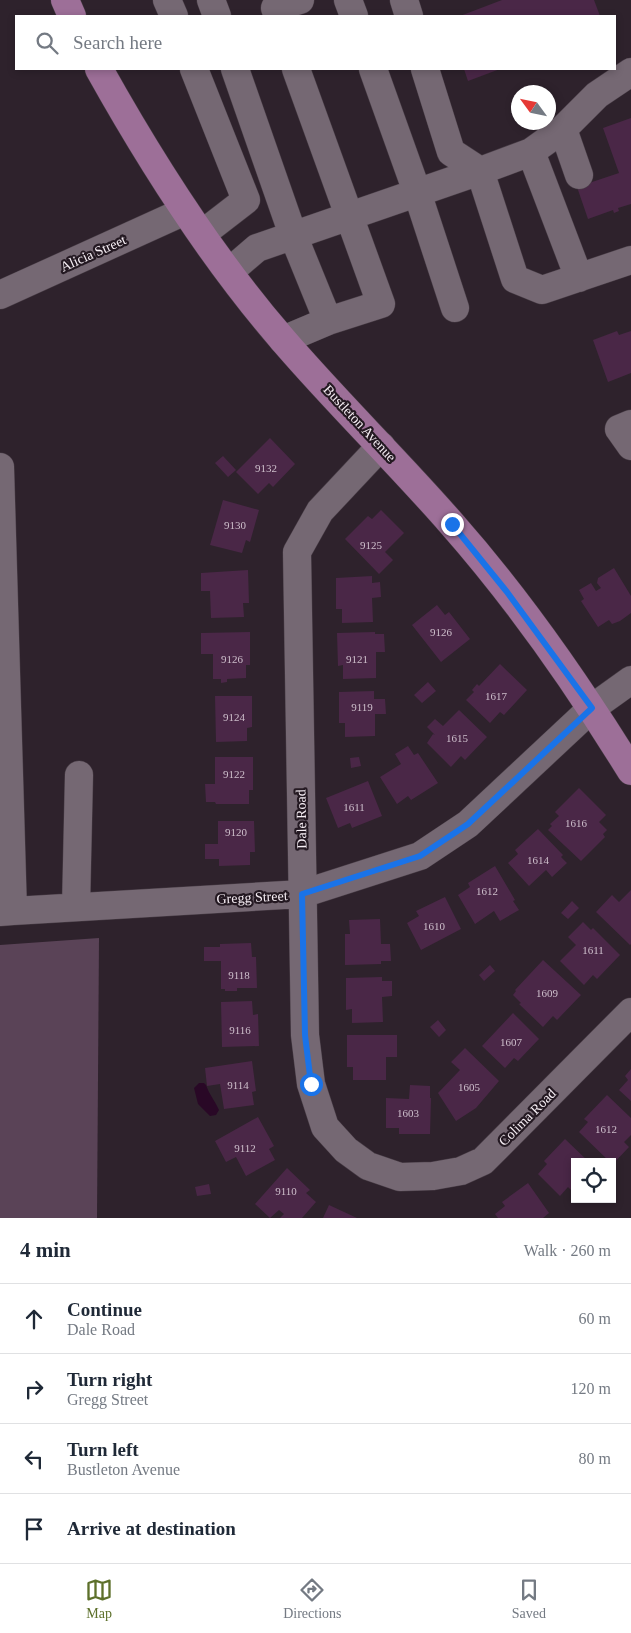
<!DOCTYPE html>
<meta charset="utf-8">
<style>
:root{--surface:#fff;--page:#f2f2f3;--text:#1f2937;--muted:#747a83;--line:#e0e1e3;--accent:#5d702b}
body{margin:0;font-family:Georgia,serif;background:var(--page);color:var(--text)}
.controls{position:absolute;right:15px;bottom:15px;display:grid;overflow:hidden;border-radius:0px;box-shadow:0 2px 8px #0003}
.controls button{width:45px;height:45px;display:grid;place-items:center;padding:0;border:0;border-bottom:1px solid var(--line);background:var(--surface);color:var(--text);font:25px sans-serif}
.compass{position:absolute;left:511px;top:85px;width:45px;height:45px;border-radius:50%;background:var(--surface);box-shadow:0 2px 8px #0003;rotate:303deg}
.stop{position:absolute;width:15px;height:15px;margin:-11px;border:4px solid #1a73e8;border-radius:50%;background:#fff}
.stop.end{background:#1a73e8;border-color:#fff;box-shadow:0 1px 5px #0008}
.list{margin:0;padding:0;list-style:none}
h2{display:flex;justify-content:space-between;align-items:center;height:65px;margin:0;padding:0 20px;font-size:21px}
h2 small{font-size:16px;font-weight:400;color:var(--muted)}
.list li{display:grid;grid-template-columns:32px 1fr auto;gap:15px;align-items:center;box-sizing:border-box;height:70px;padding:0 20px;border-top:1px solid var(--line)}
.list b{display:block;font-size:19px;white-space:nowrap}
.list p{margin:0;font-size:16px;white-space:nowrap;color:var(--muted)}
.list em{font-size:16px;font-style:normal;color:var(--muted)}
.icon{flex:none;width:28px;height:28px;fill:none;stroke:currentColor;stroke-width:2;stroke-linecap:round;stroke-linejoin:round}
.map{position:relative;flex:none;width:631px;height:1218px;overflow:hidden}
.search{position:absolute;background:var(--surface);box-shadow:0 2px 8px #0003;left:15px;right:15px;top:15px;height:55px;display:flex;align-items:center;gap:12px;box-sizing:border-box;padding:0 18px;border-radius:0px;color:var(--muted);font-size:19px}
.sheet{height:345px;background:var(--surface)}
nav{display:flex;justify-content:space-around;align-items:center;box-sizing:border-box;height:70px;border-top:1px solid var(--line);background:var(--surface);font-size:14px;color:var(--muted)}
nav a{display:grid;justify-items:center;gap:2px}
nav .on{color:var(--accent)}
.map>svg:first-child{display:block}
</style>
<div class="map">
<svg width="631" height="1218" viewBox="0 0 631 1218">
<rect width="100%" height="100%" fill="#2e222c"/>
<path fill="#5a4357" d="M99,938l-2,280h-97v-273z"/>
<path fill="#290826" d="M199,1083h5l2,2c3,9 9,16 13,25l-3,5 -6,1 -12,-12 -4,-16z"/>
<path fill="#4a2747" d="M502,0h92l6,16h-140z
M464,69h36l-32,12z
M631,118v86l-13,4 1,3 -5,2 -1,-3 -25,9 -11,-32 42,-14 -16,-45z
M617,331l2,4 12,-4v42l-23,9 -15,-42z
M270,438l25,26 -22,23 -4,-4 -11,11 -22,-22z
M223,456l13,14 -8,7 -13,-14z
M223,500l36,10 -9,32 -4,-2 -4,13 -32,-8z
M381,510l23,23 -19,19 8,8 -14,14 -34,-35 23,-23 4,3z
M614,568l17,28v17l-11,8 -8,3 -3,-4 -11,7 -17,-26 3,-2 -5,-9 12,-7 5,8 5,-3 -4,-5 1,-5z
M248,570l1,33h-6l1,14 -33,1 -1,-27h-9v-18z
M372,576v7l8,-1 1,15 -9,1 1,24 -31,1v-14h-6v-31z
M437,605l8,10 4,-3 21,27 -29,23 -29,-37z
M250,632v33h-4v13l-19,1v3l-6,1v-4h-8v-25h-12v-21z
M375,632v2h9l1,18h-9v26l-33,1v-14l-5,1 -1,-33z
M500,664l27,26 -23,25 -4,-3 -10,11 -24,-23 8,-8 -2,-2 5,-6 2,2z
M428,682l8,9 -14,12 -8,-8z
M374,691v8h11l1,15h-11v22l-30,1v-14h-6v-31z
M215,696h37v31l-5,1v13l-31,1z
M459,710l28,27 -22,23 -4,-4 -10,11 -24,-24 6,-9 2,1 -8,-8 8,-8 8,7z
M408,746l6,9 4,-2 20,30 -27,17 -3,-4 -11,8 -17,-27 21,-13 -6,-10z
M215,757h38v33h-4v14h-33l-1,-2h-9l-1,-18h10z
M359,757l2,9 -10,2 -1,-10z
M368,781l14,35 -30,12 -2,-5 -12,5 -12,-30z
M579,788l27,27 -7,7 8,8 -4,4 2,3 -24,24 -33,-31 4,-4 -2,-2 9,-8 -4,-4z
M218,821h36l1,31h-5v13l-31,1v-7h-14v-15h13z
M538,829l25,26 -2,2 6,6 -15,14 -6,-7 -17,16 -21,-23 10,-9 -3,-4z
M495,866l20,34 -2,1 6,9 -19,11 -6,-10 -19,13 -17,-29 12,-8 -2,-4z
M631,890v54l-1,1 -34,-33 16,-17 7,7z
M445,897l16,32 -40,21 -14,-27 12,-7 -3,-5z
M572,901l7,7 -11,11 -7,-6z
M380,919l1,25h9l1,17h-10v3l-36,1v-31h5l-1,-14z
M583,922l8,8 2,-2 27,27 -23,24 -4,-4 -9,10 -24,-24 16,-16 -8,-8z
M251,943l1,14h4l1,31h-20v3h-12v-2h-4v-28h-17v-14h16v-3z
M543,960l38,35 -24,25 -4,-4 -10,11 -24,-23 2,-1 -8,-8 3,-4 -1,-1z
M490,965l5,6 -11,10 -5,-6z
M382,977v4h10v15l-10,1 1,25 -31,1v-14l-6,1v-32z
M252,1001l1,14 5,-1 1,32 -37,1 -1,-45z
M513,1013l26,26 -21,22 -4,-3 -9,10 -23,-22z
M438,1020l8,10 -7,7 -9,-10z
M347,1035h50v22h-11v23h-33v-13h-6z
M465,1048l34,33 -23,27 -20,13 -18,-28 22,-23 -9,-8z
M252,1061l4,30 -4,1 2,13 -30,4 -4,-25 -13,2 -2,-18z
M631,1069v32l-12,-11 9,-10 -3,-4z
M410,1085l20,1v12h1l-1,36h-31v-6h-13v-30l23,1z
M607,1095l24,23v17l-7,7 5,5 -17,18v-3h-2l-31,-30 9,-10 -4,-3z
M258,1117l16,29 -5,3 6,11 -29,16 -10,-19 -10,5 -11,-21z
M565,1139l24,23h-14v26l-3,3 -4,-4 -8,9 -22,-22 9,-10 -3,-3z
M287,1168l23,22 -4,3 10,9 -14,16h-22l4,-4 -5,-4 -9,8 -15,-14z
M528,1183l21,30 -6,5h-45l-3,-4 10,-8 -3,-4z
M209,1184l2,10 -14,2 -2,-9z
M329,1205l28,13h-34z"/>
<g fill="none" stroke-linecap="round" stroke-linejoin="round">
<g stroke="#483d46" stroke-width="29">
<path id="minor" d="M167,0l7,16
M211,0l6,16
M348,0l6,16
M404,0l5,16
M278,16l-3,-8 25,-8
M194,69l52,131 -44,34
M235,69l58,166 35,86
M373,69l44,123 38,116
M425,69l26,83 29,19 35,108 27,11 89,-30
M563,129l16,46
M531,152l48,126
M229,272l28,-24 223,-77 51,-19 32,-23 34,-34 34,-23
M0,295l185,-84
M283,340l45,-19 53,-17 -85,-235
M631,424l-12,5 12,17
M381,446l-61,65 -23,41 8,483 6,49 14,43 21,23 22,16 32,11 33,-1 28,-5 22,-10 148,-149
M0,467l13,444 -13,1
M76,907l3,-132
M13,911l289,-17 118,-38 48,-32 124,-116 39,-28"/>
</g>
<g stroke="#483d46" stroke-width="29">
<path id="major" d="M65,0l7,16
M99,69c53,95 112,188 184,271 54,63 114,121 168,183 68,77 127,162 180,248"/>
</g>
<use href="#minor" stroke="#756873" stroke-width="28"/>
<use href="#major" stroke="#9d6f98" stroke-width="28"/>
</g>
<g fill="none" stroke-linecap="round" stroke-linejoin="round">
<path stroke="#1a73e8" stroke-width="6" d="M311,1084l-6,-49 -3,-141 118,-38 48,-32 124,-116 -85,-116 -55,-68"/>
</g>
<g text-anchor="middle" stroke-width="4.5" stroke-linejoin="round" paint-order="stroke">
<g font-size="11" fill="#ccbdca">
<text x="266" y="472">9132</text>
<text x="235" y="529">9130</text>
<text x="371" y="549">9125</text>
<text x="441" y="636">9126</text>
<text x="232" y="663">9126</text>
<text x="357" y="663">9121</text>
<text x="496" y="700">1617</text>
<text x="362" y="711">9119</text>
<text x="234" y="721">9124</text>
<text x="457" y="742">1615</text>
<text x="234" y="778">9122</text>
<text x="354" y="811">1611</text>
<text x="576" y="827">1616</text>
<text x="236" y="836">9120</text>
<text x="538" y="864">1614</text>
<text x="487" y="895">1612</text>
<text x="434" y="930">1610</text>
<text x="593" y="954">1611</text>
<text x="239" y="979">9118</text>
<text x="547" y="997">1609</text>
<text x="240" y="1034">9116</text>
<text x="511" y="1046">1607</text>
<text x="238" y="1089">9114</text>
<text x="469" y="1091">1605</text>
<text x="408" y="1117">1603</text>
<text x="606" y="1133">1612</text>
<text x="245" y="1152">9112</text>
<text x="286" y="1195">9110</text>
</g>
<g font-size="14" fill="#f7eff5" stroke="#241922">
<text transform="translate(93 253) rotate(-24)" y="5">Alicia Street</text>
<text transform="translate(360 423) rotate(47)" y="5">Bustleton Avenue</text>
<text transform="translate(301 819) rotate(-91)" y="5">Dale Road</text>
<text transform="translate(252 897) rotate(-3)" y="5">Gregg Street</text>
<text transform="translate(527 1117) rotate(-45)" y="5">Colima Road</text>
</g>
</g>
</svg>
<div class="controls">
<button><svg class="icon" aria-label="locate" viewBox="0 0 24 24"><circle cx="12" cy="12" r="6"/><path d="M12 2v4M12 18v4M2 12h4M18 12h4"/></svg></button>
</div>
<svg class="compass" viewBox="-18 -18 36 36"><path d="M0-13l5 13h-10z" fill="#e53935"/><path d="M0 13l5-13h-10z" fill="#747a83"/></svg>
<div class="stop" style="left:311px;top:1084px"></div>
<div class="stop end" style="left:452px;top:524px"></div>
<div class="search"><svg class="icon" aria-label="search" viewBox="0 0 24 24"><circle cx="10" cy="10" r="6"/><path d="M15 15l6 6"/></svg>Search here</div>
</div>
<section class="sheet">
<h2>4 min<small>Walk · 260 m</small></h2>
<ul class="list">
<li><svg class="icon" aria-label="ahead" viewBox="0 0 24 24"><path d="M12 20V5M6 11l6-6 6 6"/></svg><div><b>Continue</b><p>Dale Road</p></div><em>60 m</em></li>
<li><svg class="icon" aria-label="right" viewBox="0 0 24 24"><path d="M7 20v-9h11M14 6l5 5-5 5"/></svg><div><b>Turn right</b><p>Gregg Street</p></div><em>120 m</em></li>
<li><svg class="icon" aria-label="left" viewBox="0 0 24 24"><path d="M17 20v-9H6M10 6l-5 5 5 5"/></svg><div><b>Turn left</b><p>Bustleton Avenue</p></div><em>80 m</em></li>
<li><svg class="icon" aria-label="arrive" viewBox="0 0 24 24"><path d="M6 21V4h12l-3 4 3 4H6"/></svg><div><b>Arrive at destination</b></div></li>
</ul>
</section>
<nav>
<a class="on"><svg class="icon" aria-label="map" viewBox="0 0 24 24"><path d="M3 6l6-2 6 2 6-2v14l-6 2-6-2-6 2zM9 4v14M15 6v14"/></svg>Map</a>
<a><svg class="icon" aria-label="directions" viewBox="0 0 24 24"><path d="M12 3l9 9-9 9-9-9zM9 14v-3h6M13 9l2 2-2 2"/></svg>Directions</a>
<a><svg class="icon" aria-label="saved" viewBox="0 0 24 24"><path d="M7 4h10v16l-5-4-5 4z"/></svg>Saved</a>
</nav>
